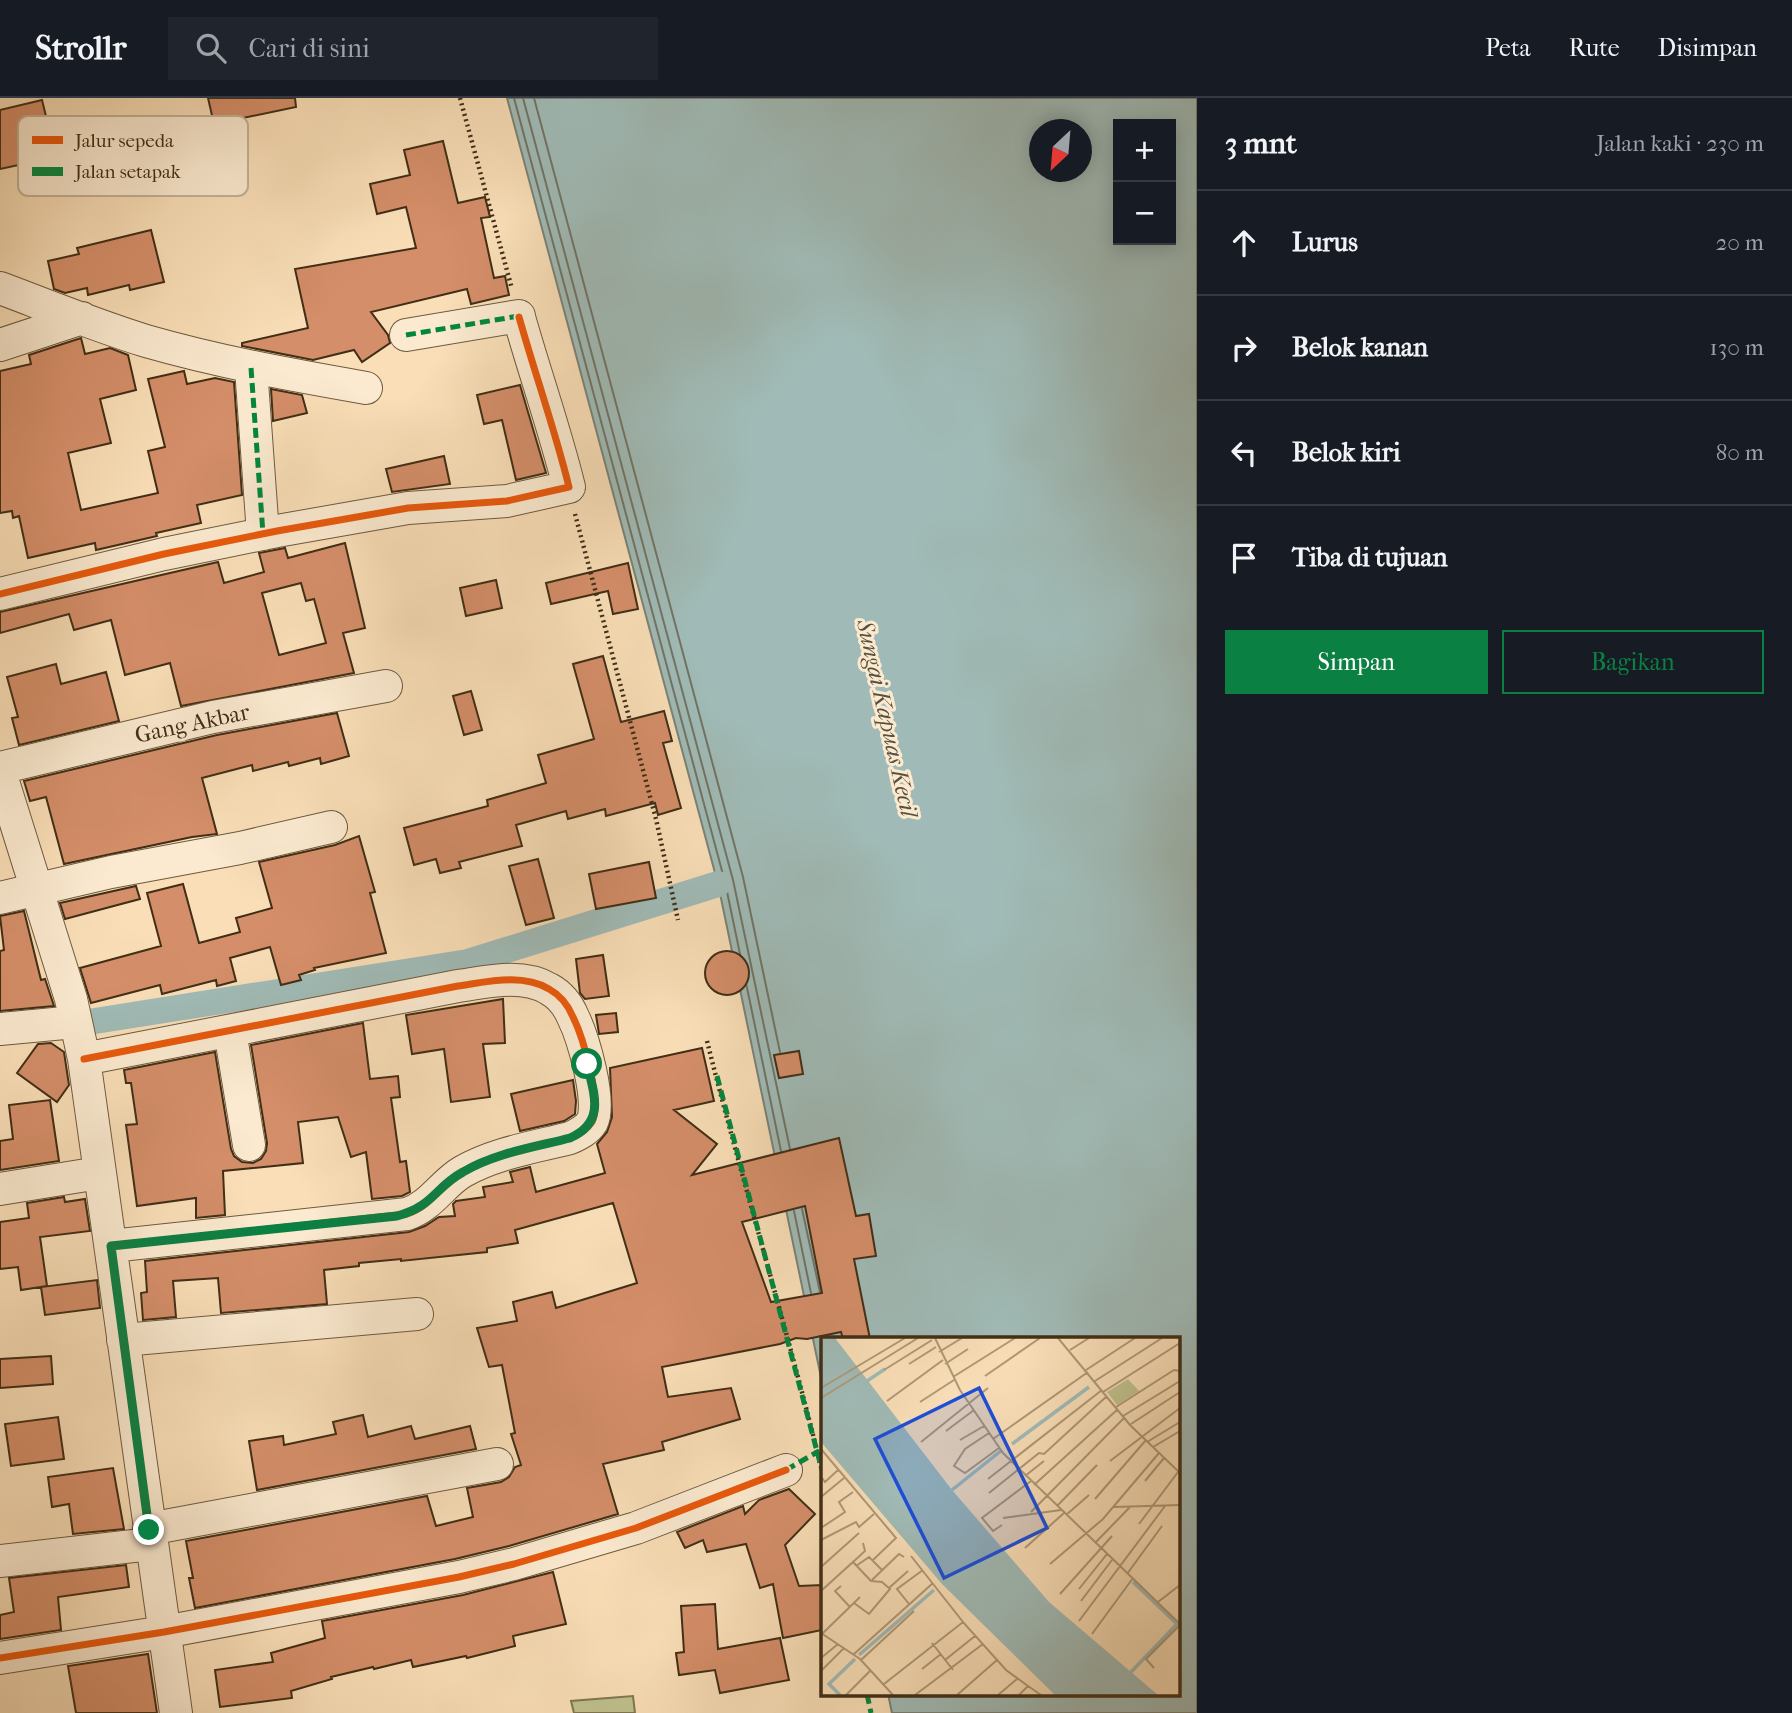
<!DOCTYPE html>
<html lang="id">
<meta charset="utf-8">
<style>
:root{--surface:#171b24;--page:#20242c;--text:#f1f3f6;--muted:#9ea1a6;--line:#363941;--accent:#0b8043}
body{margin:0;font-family:"IM FELL French Canon",serif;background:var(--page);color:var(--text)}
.controls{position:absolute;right:21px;top:21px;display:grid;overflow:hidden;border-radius:0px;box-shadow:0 4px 18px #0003}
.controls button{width:63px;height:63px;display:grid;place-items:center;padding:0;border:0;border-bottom:2px solid var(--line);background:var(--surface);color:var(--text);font:35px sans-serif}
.compass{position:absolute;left:1029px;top:21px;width:63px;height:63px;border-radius:50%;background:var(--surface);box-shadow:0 4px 18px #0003;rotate:206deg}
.stop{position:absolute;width:21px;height:21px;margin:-16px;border:5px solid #0b8043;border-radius:50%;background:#fff}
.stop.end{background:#0b8043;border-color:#fff;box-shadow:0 2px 7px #0008}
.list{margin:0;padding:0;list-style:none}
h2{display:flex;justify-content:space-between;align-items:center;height:91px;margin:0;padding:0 28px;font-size:30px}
h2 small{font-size:23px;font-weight:400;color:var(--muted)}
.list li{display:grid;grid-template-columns:46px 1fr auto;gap:21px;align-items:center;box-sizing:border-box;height:105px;padding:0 28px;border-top:2px solid var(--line)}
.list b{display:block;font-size:26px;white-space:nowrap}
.list em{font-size:23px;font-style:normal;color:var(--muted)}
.actions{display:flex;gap:14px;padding:21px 28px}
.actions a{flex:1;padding:16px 0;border:2px solid var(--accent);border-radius:0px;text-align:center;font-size:24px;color:var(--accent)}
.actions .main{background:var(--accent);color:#fff}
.icon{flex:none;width:38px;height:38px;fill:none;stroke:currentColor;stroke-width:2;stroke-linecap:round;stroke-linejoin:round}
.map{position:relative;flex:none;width:1197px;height:1615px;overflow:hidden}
header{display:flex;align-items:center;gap:42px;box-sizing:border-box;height:98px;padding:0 35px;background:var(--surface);border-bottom:2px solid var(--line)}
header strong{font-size:33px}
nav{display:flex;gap:38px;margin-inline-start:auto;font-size:24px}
.search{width:490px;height:63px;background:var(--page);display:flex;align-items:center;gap:18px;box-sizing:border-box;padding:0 24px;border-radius:0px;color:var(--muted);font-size:26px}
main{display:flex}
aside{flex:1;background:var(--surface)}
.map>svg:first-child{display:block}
</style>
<header>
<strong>Strollr</strong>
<div class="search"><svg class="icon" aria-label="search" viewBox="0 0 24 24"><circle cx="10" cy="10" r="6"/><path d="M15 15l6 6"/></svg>Cari di sini</div>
<nav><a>Peta</a><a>Rute</a><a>Disimpan</a></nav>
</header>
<main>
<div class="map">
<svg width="1197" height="1615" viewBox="0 0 1197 1615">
<rect width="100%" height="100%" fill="#f9deb7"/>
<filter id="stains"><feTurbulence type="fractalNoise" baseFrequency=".00286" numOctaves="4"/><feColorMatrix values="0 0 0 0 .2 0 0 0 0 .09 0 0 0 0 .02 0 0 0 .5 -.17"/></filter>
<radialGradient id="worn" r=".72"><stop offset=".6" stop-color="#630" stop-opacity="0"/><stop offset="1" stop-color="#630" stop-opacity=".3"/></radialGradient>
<path fill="#bfc18d" stroke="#807852" stroke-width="2" d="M633,1598l2,17h-61l-3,-12z"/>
<path fill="#a0bbb7" stroke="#7a8377" stroke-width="2" fill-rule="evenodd" d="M507,0h690v1615h-305l-4,-19h290v-356h-356v44l-104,-498zM1118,26h53v116h-53zM1040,32h42v42h-42z"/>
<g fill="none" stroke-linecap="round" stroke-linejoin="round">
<path stroke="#707466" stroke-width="2" d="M514,0l211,784 56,269
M523,0l210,782 57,269
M534,0l209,779 37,175
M802,1111l18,83
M794,1113l17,82"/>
<path stroke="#a0bbb7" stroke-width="26" d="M57,929l411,-65 250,-78"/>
</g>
<path fill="#d48e69" stroke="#402e16" stroke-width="2" fill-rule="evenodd" d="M208,0h87l1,9 -82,17z
M42,2l14,57 -56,12v-59z
M443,43l15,62 27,-6 5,20 -9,1 13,60 11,-2 4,19 -38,9 -4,-15 -96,23 17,23 2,8 -28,19 -8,-12 -41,10 -71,-14v-3l66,-15 -13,-59 121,-21 -10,-41 -29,7 -7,-30 40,-9 -6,-25z
M151,132l13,52 -34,8 -1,-5 -41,10 -1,-7 -22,5 -11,-4 -6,-28 31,-7 -2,-6z
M81,240l4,16 25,-6 18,7 8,35 -36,9 11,44 -43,10 13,57 77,-17 -10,-42 17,-4 -17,-68 36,-8 3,13 28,-6 19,4 8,113 -45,10 4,18 -45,10 1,3 -61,14 -1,-7 -67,15 -9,-42 -6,2 -1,-7 -12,2v-142l31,-7 -2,-9z
M520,287l26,88 -30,7 -14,-60 -18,4 -7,-29z
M271,291l31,6 5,18 -34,8z
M444,358l6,28 -58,8 -6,-23z
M345,445l20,85 -22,5 11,40 -173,33 -11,-43 -45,12 -14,-55 -37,10 -5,-16 -69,19v-21l218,-50 6,21 40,-11 -5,-19 26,-5 3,10zM301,485l5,18 8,-2 12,44 -47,12 -17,-62z
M628,465l10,46 -25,5 -5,-23 -57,13 -5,-21z
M496,482l6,28 -36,8 -6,-28z
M603,558l18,66 43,-11 8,30 -9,2 18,65 -23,7 -3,-12 -49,13 -1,-7 -37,10 -2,-8 -50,14 6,21 -63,16 2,6 -21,5 -4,-14 -22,6 -10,-37 84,-22 -1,-6 59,-17 -8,-28 56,-16 -21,-75z
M56,566l5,20 45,-12 13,49 -100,24 -7,-27 6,-1 -11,-40z
M471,593l11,39 -18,5 -11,-39z
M337,615l12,43 -28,8 -1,-6 -31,8 -1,-4 -35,9 -1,-6 -50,13 15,56 -25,3 -128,27 -18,-67 -16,4 -6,-20 193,-46z
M359,738l16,56 -5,1 16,60 -72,15 1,2 -16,5 2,5 -20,5 -11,-38 -40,11 6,23 -19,5 -1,-6 -54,14 -2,-9 -69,18 -11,-35 81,-22 -14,-53 36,-9 16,59 41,-11 -4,-14 36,-10 -13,-46 76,-17z
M538,761l16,59 -28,7 -17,-59z
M649,764l7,36 -60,11 -7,-35z
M136,788l4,13 -75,20 -5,-16z
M24,813l17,69 4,-1 9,27 -54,5v-60l4,-1 -4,-34z
M705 875a22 22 0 1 1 44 0a22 22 0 1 1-44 0Z
M603,857l6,41 -24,3 -5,-6 -4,-34z
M503,901l2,44 -22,1 7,53 -39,5 -7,-53 -32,5 -6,-39z
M616,915l2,19 -19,2 -3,-19z
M363,925l7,56 28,-3 2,21 -9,1 9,64 6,-1 4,31 -8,4 -30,3 -6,-47 -15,5 -13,-40 -40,5 5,41 -80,8 2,44 -29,3v-20l-59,8 -11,-81 11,-1 -6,-41h-5l-2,-13 91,-18 16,97 3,7 8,6 11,1 8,-4 5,-8 1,-8 -16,-98z
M51,945l13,9 5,33 -12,17 -40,-29 21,-29z
M702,950l12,53 -40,9 43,34 -25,31 147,-37 17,78 13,-2 7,42 -22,3 16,80h-27l-2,-7 -34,7 -11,-1 -16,6 -118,23 6,30 63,-9 9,31 -78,23 2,8 -61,14 15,50 -109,32 -54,13 -260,49 -6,-30h4l-7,-37 241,-45 9,30 37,-9 -6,-29 34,-6 8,-5 6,-10 6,-2 -10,-31 4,-1 -13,-68 -13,2 -12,-39 40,-7 -4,-19 39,-10 4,16 81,-25 -24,-80 -98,27 3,13 -31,5v4l-86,9v-2l-42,4v3l-35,4 3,34 -106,9 -3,-35 -45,3 3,36 -33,3 -2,-27 6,-1 -2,-31 264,-29 16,-6 14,-9 16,-1 -2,-12 3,-3 29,-4 -2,-10 30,-5 -3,-10 20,-5 6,25 69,-19 -8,-29 10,-12 5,-15 -2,-49zM805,1108l17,87 -51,9 -29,-80z
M799,953l4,23 -24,4 -5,-23z
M573,982l3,21 -1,13 -11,7 -44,10 -9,-37z
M50,1002l9,61 -59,9v-29l13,-2 -4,-34z
M64,1099l1,5 20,-3 5,32 -50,6 7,49 -26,4 -3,-23 -18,2v-47l29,-4 -2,-15z
M97,1182l3,28 -55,7 -4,-28z
M51,1258l2,28 -53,4v-29z
M363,1317l5,22 43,-11 4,13 55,-13 6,23 -219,41 -8,-49 34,-5 1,9 52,-11 -3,-12z
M58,1319l6,42 -53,7 -6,-42z
M113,1370l11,61 -51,5 -4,-30 -17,3 -4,-30z
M789,1391l26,25 -30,31 14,41 23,-1v45l-39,8 -10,-54 -13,4 -14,-44 -39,8 -4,-12 -18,8 -8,-16 66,-26 2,8 14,-14z
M126,1467l3,22 -71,10 3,33 -61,9v-24l14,-3 -5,-34z
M553,1474l13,52 -53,12 2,10 -48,12 -1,-2 -53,11 -2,-7 -37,9 -1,-2 -42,10 1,2 -41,12 1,7 -72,9 -5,-37 58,-8 -2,-9 54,-15 -3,-17 141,-26z
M715,1506l3,45 62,-11 9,42 -69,13 -5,-23 -36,5 -3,-22 8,-1 -3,-46z
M148,1556l9,59h-81l-8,-47z"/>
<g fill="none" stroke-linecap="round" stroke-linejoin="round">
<g stroke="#6e5a3e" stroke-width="34">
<path id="minor" d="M0,190c48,18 97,38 146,53 73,21 146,34 220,47
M406,237l113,-19
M0,247l82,-27
M251,270l12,166
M0,496l164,-40 113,-23 131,-23 99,-7 62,-14c-14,-57 -34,-113 -50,-170
M0,670l213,-51 173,-31
M0,674l71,227 13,60 92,654
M0,800l111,-26 129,-24 91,-21
M0,931l75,-7
M230,933l19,114
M84,961l374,-73c29,-4 64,-13 91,3 11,6 19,16 24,28 10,20 29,85 19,105 -5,8 -13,12 -22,16 -35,9 -75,15 -108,34 -20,12 -31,34 -55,42l-296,32
M0,1091l99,-16
M123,1242l294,-26
M149,1431l348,-65
M0,1463l151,-17
M0,1560l164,-26 295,-55 55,-13 122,-36 150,-58"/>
</g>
<path stroke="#402e16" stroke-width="4.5" stroke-dasharray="2 3.5" stroke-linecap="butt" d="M460,0l52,191
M575,416l81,305 22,101
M707,943c36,144 80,286 115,430"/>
<use href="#minor" stroke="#fbead0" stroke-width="32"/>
<path stroke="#00873e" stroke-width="5" stroke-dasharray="10 5" stroke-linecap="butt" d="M406,237l113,-19
M251,270l12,166
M717,978l105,394
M786,1372l33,-19
M867,1596l4,19"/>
<g stroke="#fbead0" stroke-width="11">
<path id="cycleway" d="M0,496l164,-40 113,-23 131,-23 99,-7 62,-14c-14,-57 -34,-113 -50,-170
M84,961l374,-73c29,-4 64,-13 91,3 11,6 19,16 24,28 10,20 29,85 19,105 -5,8 -13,12 -22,16 -35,9 -75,15 -108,34 -20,12 -31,34 -55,42l-296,32
M0,1560l164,-26 295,-55 55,-13 122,-36 150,-58"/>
</g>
<use href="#cycleway" stroke="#e8590c" stroke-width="7"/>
</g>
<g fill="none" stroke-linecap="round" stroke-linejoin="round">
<path stroke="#0b8043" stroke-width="9" d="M149,1432l-38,-284 286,-30c37,-10 37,-28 66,-44 32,-19 72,-25 107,-34 36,-16 24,-44 17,-74"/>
</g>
<g text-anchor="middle" stroke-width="6" stroke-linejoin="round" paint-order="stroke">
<g font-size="23" fill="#402e16" stroke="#fbead0">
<text transform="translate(192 625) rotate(-12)" y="8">Gang Akbar</text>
</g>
<g font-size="24" font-style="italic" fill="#58513e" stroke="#fbead0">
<text transform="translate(887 620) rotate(77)" y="8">Sungai Kapuas Kecil</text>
</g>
</g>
<g transform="translate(821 1239)">
<rect width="359" height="359" fill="#f9deb7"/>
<path d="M307,42l11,12 -22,14 -10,-13z" fill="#bfc18d"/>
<path d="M0,1h14l117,152 97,112 109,93h-103l-113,-111 -121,-142z" fill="#a0bbb7"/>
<path fill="none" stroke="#a0bbb7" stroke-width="3.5" d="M46,44l18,-12M191,107l77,-57M131,153l50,-40M312,245l44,42M38,318l75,-65M310,335l47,-49M19,358l-11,-11 26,-25"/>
<path fill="none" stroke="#af9877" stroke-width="2" d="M114,1l25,52 43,63 177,171M237,1l72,87 50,48M249,13l19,-12M118,15l23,-14M88,27l27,-17M124,27l23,-15M63,33l48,-30M265,33l49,-32M164,39l55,-38M132,40l62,-39M274,44l67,-43M0,51l84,-50M282,55l77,-49M0,61l97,-60M66,64l56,-41M99,65l34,-22M295,70l58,-37 6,1M302,79l57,-35M310,87l49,-32M125,94l28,-21M168,96l-24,16 -11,17 11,7 34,-25M172,102l95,-67M139,103l24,-14M100,105l67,-54M326,105l33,-20M332,110l27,-16M0,112l75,89 -23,22M289,124l70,-53M204,139l19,-15M1,141l3,4 13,-12M167,142l114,-89M324,144l19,-23M213,148l84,-76M168,156l50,-40 5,1 63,-58M0,160l23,-19M274,162l51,-59M236,169l40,-41M293,170l66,-2M210,175l94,-95M245,178l23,-20M182,181l58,-8M318,187l39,-52M181,188l-9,6 -11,-13 49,-37M0,191l24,-16 -6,-10 14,-10M0,203l35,-18 3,5 15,-13M274,206l35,-36M204,211l39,-35M90,219l52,66M32,225l12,-11 -2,-8M229,227l53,-45 56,-66M35,229l13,-9 14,14M0,230l38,-34M306,237l35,-48M51,243l27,-26 5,3M20,249l-6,5 15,16M68,251l19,-17M258,252l28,-35M0,254l32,-29 18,19 11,1 8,7 -21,25 -15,-11M239,257l52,-58M260,264l31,-41M337,265l22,-17M88,267l-12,-15 26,-19M258,284l86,-115M0,296l39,26 33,36M1,297l38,-37M271,297l41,-56M111,306l21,27M33,317l79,-71M0,321l17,-14M40,323l53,-49M124,323l30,-24M333,331l-8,-9 34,-34M101,332l19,-15M1,333l22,-22M63,347l79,-62 43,48 22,16M25,358l25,-25M94,358l68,-51M136,358l40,-35M177,358l19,-16M198,358l9,-9 13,9"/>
<path fill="#1d4ed8" fill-opacity="0.15" stroke="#1d4ed8" stroke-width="3.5" d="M158,51l68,140 -103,50 -69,-139z"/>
<rect width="359" height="359" fill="none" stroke="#402e16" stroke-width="3.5"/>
</g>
<rect x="18" y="18" width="230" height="80" rx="10" fill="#fbead0" stroke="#c3b298" stroke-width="2"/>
<rect x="32" y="38" width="31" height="8" fill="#e8590c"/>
<rect x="32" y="69" width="31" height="9" fill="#00873e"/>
<g font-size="19" fill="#402e16">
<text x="75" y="49">Jalur sepeda</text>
<text x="75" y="80">Jalan setapak</text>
</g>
<rect width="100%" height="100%" filter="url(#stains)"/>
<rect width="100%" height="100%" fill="url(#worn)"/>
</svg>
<div class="controls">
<button>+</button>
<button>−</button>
</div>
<svg class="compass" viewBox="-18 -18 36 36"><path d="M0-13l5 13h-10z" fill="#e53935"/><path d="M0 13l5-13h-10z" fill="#9ea1a6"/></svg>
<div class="stop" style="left:587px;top:966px"></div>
<div class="stop end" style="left:149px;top:1432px"></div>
</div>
<aside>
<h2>3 mnt<small>Jalan kaki · 230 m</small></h2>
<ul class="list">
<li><svg class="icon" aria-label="ahead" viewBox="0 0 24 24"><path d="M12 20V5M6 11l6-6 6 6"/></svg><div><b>Lurus</b></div><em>20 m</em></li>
<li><svg class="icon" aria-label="right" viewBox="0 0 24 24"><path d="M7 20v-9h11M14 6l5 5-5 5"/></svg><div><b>Belok kanan</b></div><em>130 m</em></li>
<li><svg class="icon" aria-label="left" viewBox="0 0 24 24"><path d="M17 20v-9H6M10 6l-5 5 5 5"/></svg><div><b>Belok kiri</b></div><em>80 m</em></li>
<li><svg class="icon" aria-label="arrive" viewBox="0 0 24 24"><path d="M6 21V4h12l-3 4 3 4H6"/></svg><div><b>Tiba di tujuan</b></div></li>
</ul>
<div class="actions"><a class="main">Simpan</a><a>Bagikan</a></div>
</aside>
</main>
